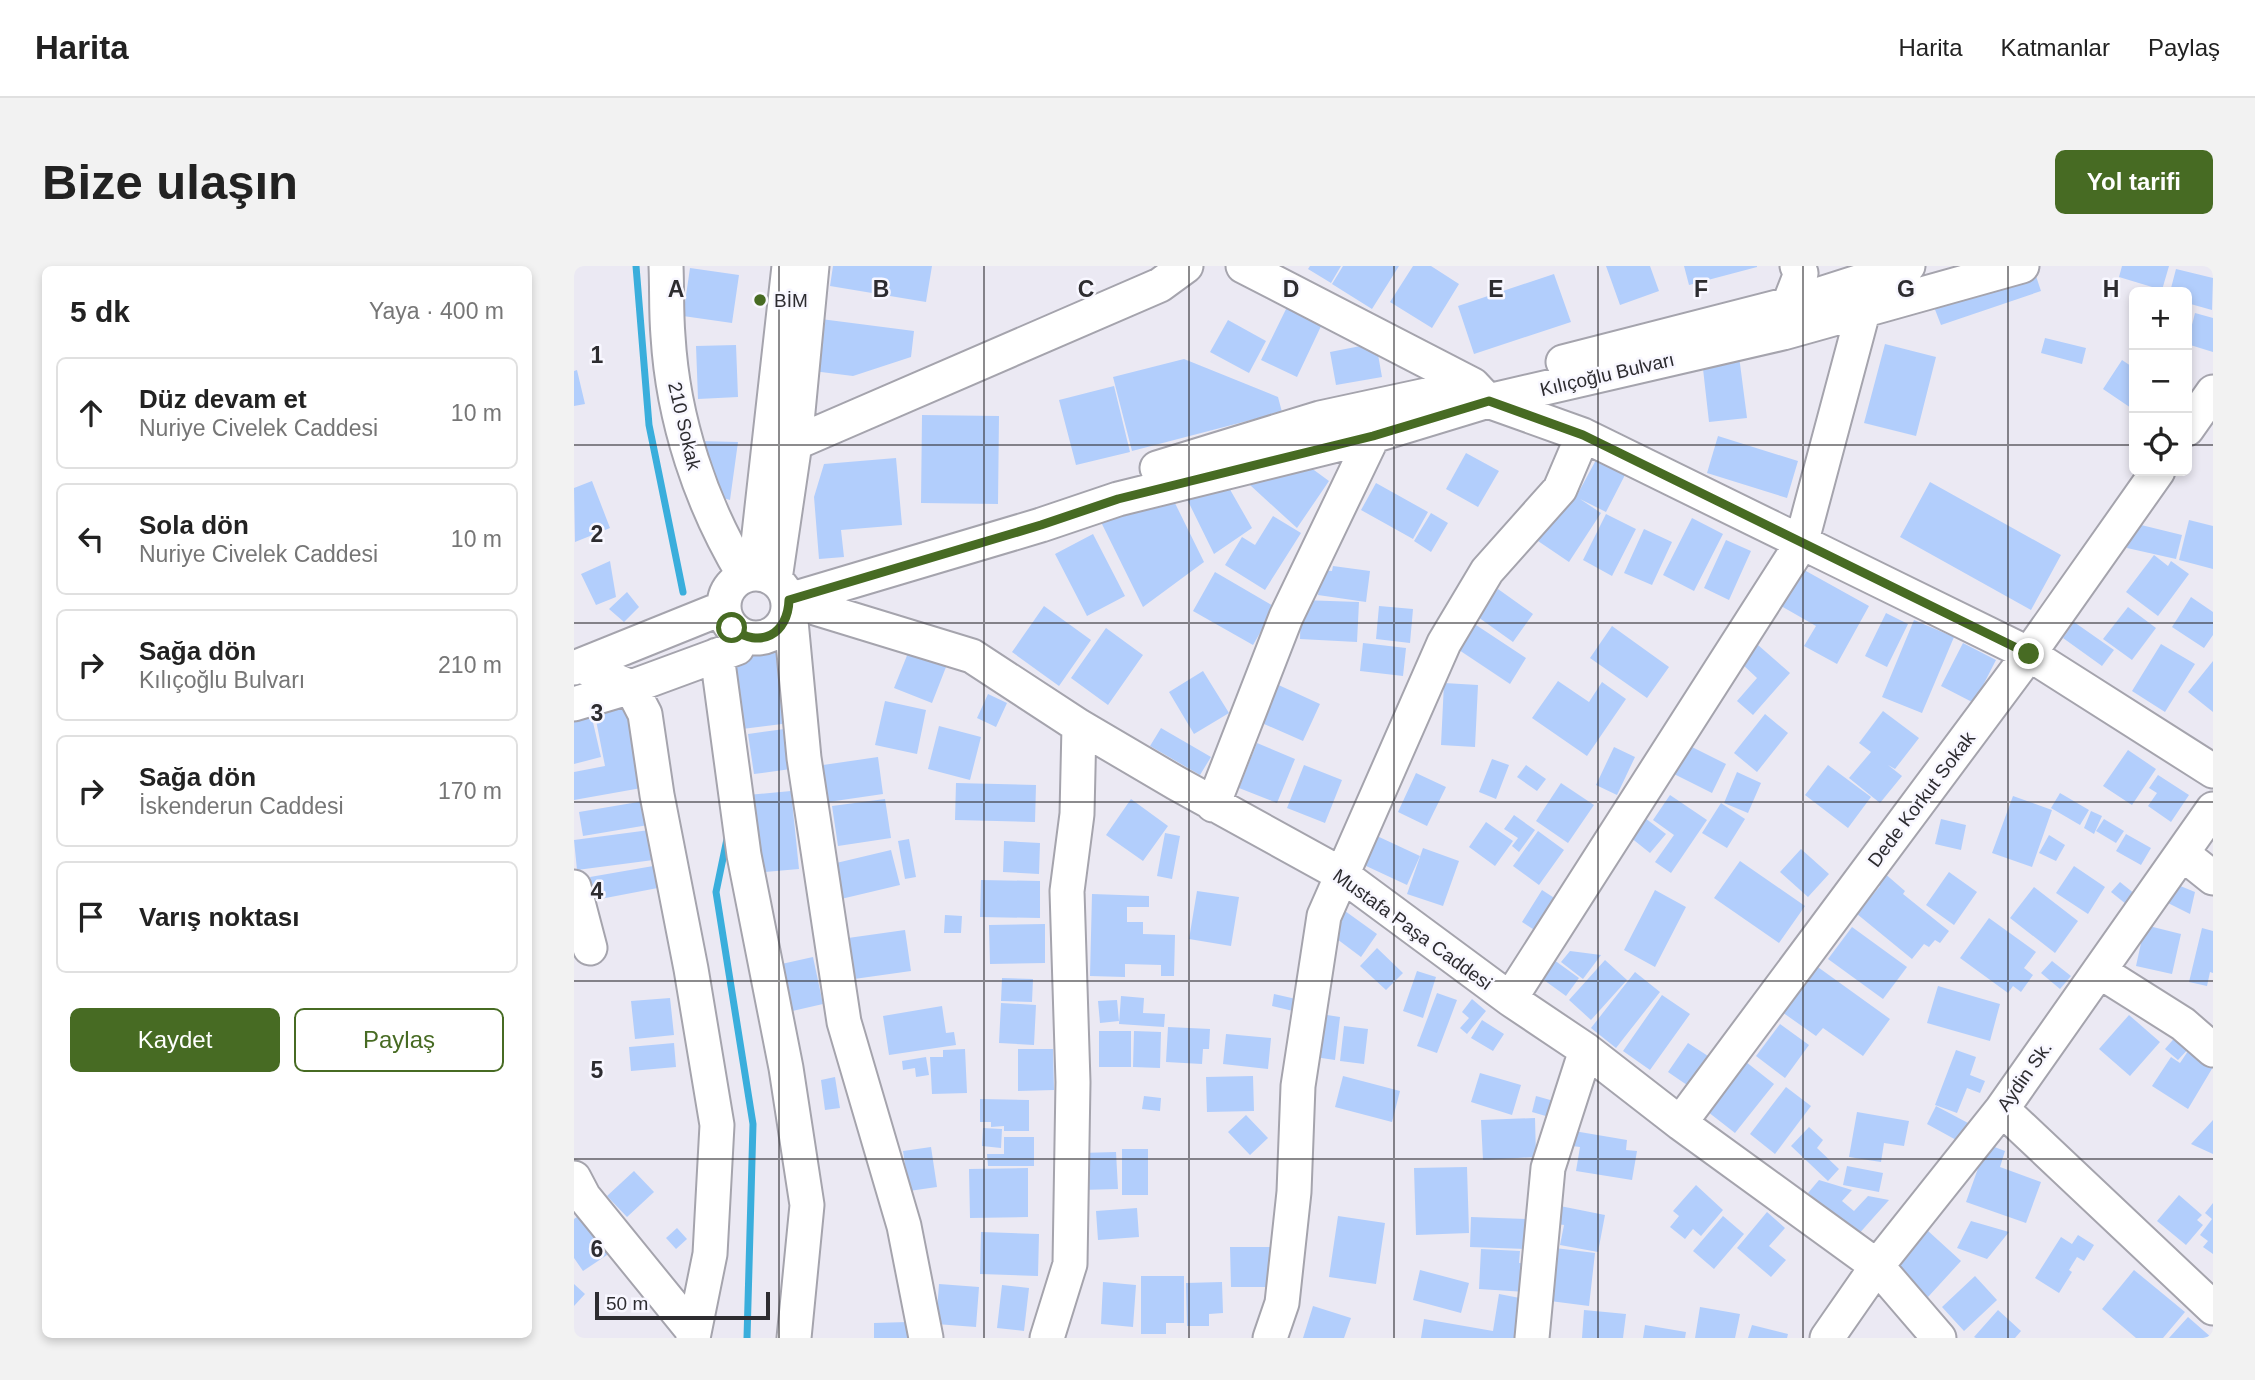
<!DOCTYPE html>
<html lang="tr">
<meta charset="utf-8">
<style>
:root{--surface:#fff;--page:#f2f2f2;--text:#222;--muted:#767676;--line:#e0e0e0;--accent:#476b23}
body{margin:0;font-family:Helvetica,sans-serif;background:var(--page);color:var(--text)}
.controls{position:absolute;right:21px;top:21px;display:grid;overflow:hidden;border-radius:10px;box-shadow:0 4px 10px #0003}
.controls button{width:63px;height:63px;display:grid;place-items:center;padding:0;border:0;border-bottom:2px solid var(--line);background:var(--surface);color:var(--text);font:35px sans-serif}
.scale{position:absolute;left:21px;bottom:18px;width:175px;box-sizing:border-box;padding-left:7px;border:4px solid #2d2c30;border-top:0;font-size:19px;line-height:24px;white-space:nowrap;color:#2d2c30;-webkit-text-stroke:5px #f8f7ff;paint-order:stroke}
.stop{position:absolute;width:21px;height:21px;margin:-16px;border:5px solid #476b23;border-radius:50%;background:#fff}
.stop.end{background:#476b23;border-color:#fff;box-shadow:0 2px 7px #0008}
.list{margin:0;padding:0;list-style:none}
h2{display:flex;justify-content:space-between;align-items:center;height:91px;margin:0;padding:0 28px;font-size:30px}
h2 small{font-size:23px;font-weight:400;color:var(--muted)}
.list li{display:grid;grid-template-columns:46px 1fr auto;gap:21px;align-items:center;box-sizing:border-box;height:112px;margin:0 14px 14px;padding:0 14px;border:2px solid var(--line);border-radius:10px}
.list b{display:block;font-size:26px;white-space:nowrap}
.list p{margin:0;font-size:23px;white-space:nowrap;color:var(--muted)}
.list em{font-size:23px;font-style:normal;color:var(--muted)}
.actions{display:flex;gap:14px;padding:21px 28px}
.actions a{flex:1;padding:16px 0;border:2px solid var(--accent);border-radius:10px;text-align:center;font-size:24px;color:var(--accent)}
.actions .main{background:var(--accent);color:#fff}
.icon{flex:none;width:38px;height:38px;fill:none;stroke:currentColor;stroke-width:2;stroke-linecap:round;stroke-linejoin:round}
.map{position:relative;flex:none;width:1639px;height:1072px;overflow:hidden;border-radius:10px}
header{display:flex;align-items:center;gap:42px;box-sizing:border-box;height:98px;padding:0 35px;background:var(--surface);border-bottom:2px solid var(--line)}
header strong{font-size:33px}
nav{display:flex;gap:38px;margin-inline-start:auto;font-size:24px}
.intro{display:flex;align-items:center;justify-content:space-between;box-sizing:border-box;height:168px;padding:0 42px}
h1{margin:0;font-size:49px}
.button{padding:18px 32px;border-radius:10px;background:var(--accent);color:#fff;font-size:24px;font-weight:700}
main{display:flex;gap:42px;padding:0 42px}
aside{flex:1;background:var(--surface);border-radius:10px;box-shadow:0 4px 10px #0003}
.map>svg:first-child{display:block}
</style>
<header>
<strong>Harita</strong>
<nav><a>Harita</a><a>Katmanlar</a><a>Paylaş</a></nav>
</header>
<div class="intro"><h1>Bize ulaşın</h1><a class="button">Yol tarifi</a></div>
<main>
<aside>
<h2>5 dk<small>Yaya · 400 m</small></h2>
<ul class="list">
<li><svg class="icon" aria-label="ahead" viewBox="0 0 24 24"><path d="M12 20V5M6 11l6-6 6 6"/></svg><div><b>Düz devam et</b><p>Nuriye Civelek Caddesi</p></div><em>10 m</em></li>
<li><svg class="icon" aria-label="left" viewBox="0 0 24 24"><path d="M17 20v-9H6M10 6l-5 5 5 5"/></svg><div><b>Sola dön</b><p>Nuriye Civelek Caddesi</p></div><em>10 m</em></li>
<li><svg class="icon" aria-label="right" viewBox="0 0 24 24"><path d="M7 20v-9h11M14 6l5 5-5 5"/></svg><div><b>Sağa dön</b><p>Kılıçoğlu Bulvarı</p></div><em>210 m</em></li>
<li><svg class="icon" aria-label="right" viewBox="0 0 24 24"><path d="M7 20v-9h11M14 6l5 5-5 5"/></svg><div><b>Sağa dön</b><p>İskenderun Caddesi</p></div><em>170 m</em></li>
<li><svg class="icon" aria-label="arrive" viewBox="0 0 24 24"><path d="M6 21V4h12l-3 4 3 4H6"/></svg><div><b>Varış noktası</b></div></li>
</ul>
<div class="actions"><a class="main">Kaydet</a><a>Paylaş</a></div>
</aside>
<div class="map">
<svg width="1639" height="1072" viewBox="0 0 1639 1072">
<rect width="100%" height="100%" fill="#ebe9f3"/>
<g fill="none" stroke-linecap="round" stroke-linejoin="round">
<path stroke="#3aaedc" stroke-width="7" d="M62,0l13,159 34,167
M153,573l-11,53 37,232 -6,214"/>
</g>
<path fill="#b2cefc" d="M259,0h99l-6,36 -96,-16z
M736,0h31l-10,17 -23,-14z
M769,0h56l-27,43 -40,-25z
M839,0h18l28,18 -27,44 -42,-26z
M1032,0h44l9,25 -39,14z
M1110,0h73v1l-68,18z
M1548,0h47l-7,24 -43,-13z
M116,2l49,7 -7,48 -49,-7z
M1602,3l37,9 -1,32 -25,-7v-11h-17z
M1461,7l6,18 -100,34 -7,-18z
M980,8l17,48 -97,32 -16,-48z
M714,39l35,17 -26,55 -36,-17z
M1621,47l18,5v34l-26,-8z
M239,52l101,13 -3,26 -58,19 -40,-5z
M654,54l38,21 -17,32 -39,-21z
M1471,72l41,10 -4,16 -41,-11z
M802,77l6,34 -46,8 -6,-33z
M1311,78l51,13 -20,79 -52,-13z
M162,79l2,52 -40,2 -2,-53z
M1165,90l8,62 -38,4 -7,-62z
M610,93l94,38 4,15 -150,39 -19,-74z
M1548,94l12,8v42l-31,-21z
M3,104l8,34 -11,2v-35z
M540,120l16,66 -54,13 -17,-65z
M348,149l77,1 -1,88 -77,-1z
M1144,170l80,25 -11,37 -80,-25z
M124,175l40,1 -8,58 -17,-5z
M892,187l33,18 -21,36 -32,-18z
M322,192l6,67 -61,5 3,27 -25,2 -5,-62 10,-33z
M1022,194l29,15 -19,37 -26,-13 21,14 -32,49 -31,-21 32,-49 6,5z
M729,196l26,19 -32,47 -47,-43z
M650,213l28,49 -38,26 -29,-59z
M18,215l18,47 -35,14 -1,-54z
M1356,216l131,73 -30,55 -131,-73z
M802,217l52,29 -15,27 -52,-29z
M597,229l33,67 -61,45 -43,-87z
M857,247l17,10 -17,29 -17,-11z
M1032,248l30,15 -24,47 -29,-16z
M699,250l28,17 -36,57 -40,-25 17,-28 13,8z
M1118,252l31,16 -29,57 -31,-16z
M1615,254l24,6v43l-34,-9z
M1559,257l49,12 -6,24 -49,-11z
M1070,263l28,13 -20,43 -28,-12z
M519,268l32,62 -38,20 -32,-62z
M1152,274l25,11 -22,49 -25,-12z
M1580,289l14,11 3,-5 18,13 -31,42 -32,-24z
M36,295l6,36 -20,8 -15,-31z
M759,300l37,5 -4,31 -48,-7 3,-25 11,1z
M1223,300l72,40 -32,58 -33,-18 12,-20 -40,-23z
M641,306l60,35 -22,38 -60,-34z
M924,323l35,25 -20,28 -35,-25z
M53,326l12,15 -15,15 -15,-13z
M1617,331l22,15v23l-9,13 -32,-21z
M727,334l58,2 -2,40 -57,-3z
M470,340l47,34 -32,46 -47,-34z
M805,340l34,3 -3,34 -34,-4z
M1554,341l28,21 -24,32 -29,-21z
M1312,347l22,11 -21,43 -22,-11z
M1340,354l40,17 -32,76 -40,-16z
M1500,356l40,28 -12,16 -39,-28z
M899,357l53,35 -16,26 -54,-36z
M1038,360l57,41 -22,31 -57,-40z
M532,362l37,27 -35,50 -37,-27z
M789,377l43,5 -3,28 -43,-5z
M1389,377l33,17 -22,43 -33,-17z
M1587,378l34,20 -30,48 -33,-21z
M207,379l9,78 -48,6 -10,-78z
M1184,379l32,28 -37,42 -16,-14 20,-23 -15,-14z
M334,387l38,14 -14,36 -38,-15z
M1639,395v51l-25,-20z
M629,405l26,42 -35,21 -25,-42z
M984,415l31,21 13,-20 24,17 -39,57 -55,-38z
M698,416l48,22 -17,37 -48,-21z
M870,417l34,2 -3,62 -34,-2z
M414,428l19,9 -11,24 -19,-9z
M56,432l17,89 -73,13v-28l31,-6 -12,-61z
M311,435l41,9 -9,44 -42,-9z
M15,439l12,52 -27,7v-55z
M1309,445l36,27 -24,31 -7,-4 14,11 -22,27 -31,-25 22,-26 -12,-9z
M1191,448l23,19 -31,39 -23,-19z
M365,460l42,11 -11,43 -42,-11z
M218,462l6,40 -44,6 -6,-40z
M587,462l50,29 -11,18 -50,-29z
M1106,475l46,23 -14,29 -46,-23z
M683,477l38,16 -18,44 -38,-15z
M1040,481l21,10 -18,38 -21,-10z
M1554,484l28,19 -24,36 -29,-19z
M304,491l5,37 -55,8 -5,-37z
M918,493l17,6 -13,34 -17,-7z
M730,499l38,15 -17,43 -38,-15z
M952,499l20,14 -9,12 -20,-14z
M1254,499l43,32 -23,31 -43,-33z
M1163,506l24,11 -13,30 -24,-10z
M842,507l30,14 -19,39 -29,-14z
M1584,509l31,20 -18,27 -23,-16 9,-13 -8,-5z
M382,517l80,2 -1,37 -80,-2z
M987,517l33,22 -26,38 -32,-22z
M217,525l8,78 -44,4 -8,-78z
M1486,527l29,17 -9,15 -29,-17z
M1096,529l37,25 -36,53 -16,-11 19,-27 -21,-15z
M1439,530l39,14 -20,57 -40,-14z
M82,533l4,24 -77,13 -4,-24z
M311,533l6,39 -53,8 -6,-40z
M557,533l37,27 -25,35 -37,-26z
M1147,537l24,16 -18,29 -25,-15z
M1517,545l11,5 -8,18 -10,-6z
M940,549l21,15 -16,22 -7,-6 6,-8 -14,-9z
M1071,552l21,16 -16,19 -20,-16z
M1367,553l25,6 -5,25 -26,-6z
M1530,553l20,12 -8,12 -20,-12z
M912,556l27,19 -18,25 -26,-19z
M83,563l4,30 -84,11 -3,-30z
M964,565l26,19 -25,35 -26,-19z
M591,567l15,3 -8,43 -15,-3z
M1552,568l25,14 -10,17 -25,-14z
M1475,569l16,10 -9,16 -17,-8z
M803,570l43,20 -13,29 -43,-20z
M335,573l7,38 -11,2 -7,-38z
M430,575l36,2 -1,31 -36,-2z
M849,582l36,13 -16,45 -36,-12z
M1227,583l28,25 -21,23 -28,-25z
M317,584l9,35 -59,14 -9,-35z
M1166,595l65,45 -26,37 -65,-45z
M85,599l4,22 -68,13 -5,-23z
M1500,600l31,21 -17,27 -32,-21z
M1309,606l22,19 -2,3 46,37 -9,12 -5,-3 -6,7 -5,-3 -12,15 -55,-45 23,-28 -5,-4z
M1375,606l28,20 -23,33 -28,-20z
M407,614l59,1v37l-60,-1z
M1546,616l15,12 -9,10 -15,-12z
M1599,617l22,9 -5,22 -26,-13z
M1460,621l44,34 -23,32 -45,-35z
M968,624l17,11 -20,32 -17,-11z
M1081,624l31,17 -31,60 -31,-17z
M623,625l42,6 -8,49 -42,-7z
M518,628l57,2v11h-22v15h16v12l32,1 -1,41h-13v-11l-36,-1v13l-35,-1z
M771,645l32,23 -16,23 -32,-24z
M371,649l17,1 -1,17h-17z
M1415,652l47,34 -12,16 9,7 -12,17 -8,-6 -5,7 -48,-35z
M471,658v39l-55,1 -1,-39z
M1571,659l36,9 -9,40 -36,-8z
M1278,661l55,40 -24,32 -55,-40z
M1628,662l11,3v42l-3,-1 -3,14 -18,-4z
M331,664l6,41 -57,8 -6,-41z
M803,682l26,25 -17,17 -26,-24z
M996,685l31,4 -18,24 -22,-17z
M239,691l10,47 -35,8 -11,-47z
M976,691l29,21 -13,18 -29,-21z
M1031,694l22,20 -36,40 -22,-20z
M1478,695l19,15 -11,13 -19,-16z
M1241,699l75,54 -27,37 -40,-28 -7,8 -34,-24z
M843,705l19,6 -13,41 -20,-7z
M1061,706l25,20 -44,56 -25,-20z
M428,712l31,1 -1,23 -31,-1z
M1364,720l62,18 -10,37 -63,-18z
M863,727l20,7 -20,53 -20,-7z
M700,728l22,5 -3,12 -21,-5z
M1088,729l28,19 -40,56 -27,-19z
M547,730l23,2 -1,15 22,1 -1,13 -45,-3z
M96,732l4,37 -39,4 -4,-38z
M898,733l14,12 -19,23 -7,-6 9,-10 -7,-6z
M543,734l2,21 -19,2 -2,-22z
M427,737l35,2 -2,40 -35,-2z
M368,740l4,27 8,-1 2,13 -67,10 -6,-39z
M740,747l26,4 -5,43 -27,-4z
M1555,749l31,27 -30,34 -31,-27z
M908,754l22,14 -11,17 -22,-13z
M1206,758l29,21 -24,33 -29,-22z
M770,760l24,3 -4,35 -24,-3z
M594,761l42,2 -1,20h-6l-1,15 -36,-2z
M525,765h32v36h-32z
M560,765l27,1 -1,36 -27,-1z
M652,768l45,4 -3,31 -45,-5z
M1604,768l13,12 -13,14 -13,-11z
M100,777l2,24 -45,4 -2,-24z
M1114,777l20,13 -21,29 -19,-13z
M391,783l2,44 -35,1 -2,-37h13v-7z
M444,783h35l1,41 -36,1z
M1382,784l20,7 -6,18 15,6 -5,12 -13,-5 -10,25 -22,-8z
M1614,785l25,16 -25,42 -36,-23 19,-29 9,6z
M352,791l3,18 -13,2 -1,-9 -12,2 -1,-9z
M1167,792l33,26 -39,49 -32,-25z
M906,807l41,12 -9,30 -41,-13z
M679,810l1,35 -47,1 -1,-35z
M769,810l57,15 -8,31 -57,-15z
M261,811l5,31 -15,2 -4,-30z
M1212,821l25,19 -36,48 -25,-20z
M570,830l17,2 -1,13 -18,-2z
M962,830l25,7 -5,16 -24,-7z
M406,833l49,1v31h-25v-5l-13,1v-5h-11z
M1362,840l32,17 -10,18 -31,-17z
M1283,846l52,9 -5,25 -20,-3 -3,19 -32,-5z
M672,849l22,23 -18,17 -22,-23z
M961,852l1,39 -53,3 -2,-40z
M1639,854v34l-22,-10z
M1235,861l14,13 -6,8 22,21 -11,12 -37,-35z
M409,862l19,1 -1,19 -19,-2z
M1000,865l53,9 -1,10 11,1 -5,29 -56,-9 4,-24 -8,-1z
M430,871h30v29h-46l-1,-12h17z
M1410,877l21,8 -5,16 41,15 -15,41 -60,-21 15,-42z
M357,881l6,40 -28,4 -6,-40z
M548,883h26v46h-26z
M542,886l2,37 -37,1 -1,-37z
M1273,900l36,7 -4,19 -36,-7z
M893,901l2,66 -53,2 -2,-67z
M454,902v49l-58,1 -1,-49z
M60,905l20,21 -27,25 -20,-21z
M1245,914l33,10 -10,11 12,10 14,-15 21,4 -32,36 -49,-43z
M1122,919l27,25 -22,26 -8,-7 -8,10 -15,-12 9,-11 -6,-5z
M1605,929l23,20 -5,5 6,5 -17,20 -29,-24z
M1639,937v51l-10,-7 5,-6 -8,-6 12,-16 -7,-6z
M986,940l45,9 -7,37 -38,-7 4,-20 -7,-1z
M563,942l2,29 -41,3 -2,-29z
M1193,946l18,16 -16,18 17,14 -15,17 -34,-29z
M9,947l27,40 -27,18 -9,-13v-39z
M764,950l47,7 -9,61 -47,-7z
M1149,950l21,18 -30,35 -21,-18z
M897,951l58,2 -1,30 -58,-2z
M1397,955l38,11 -22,27 -30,-11z
M103,962l10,11 -11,10 -10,-11z
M1353,964l34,31 -33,36 -34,-31z
M407,966l58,2 -1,42 -58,-2z
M1504,969l16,10 -10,16 -7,-4 -8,13 3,2 -13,21 -24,-15 26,-41 11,7z
M656,981h49v40h-48z
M981,982l40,5 -6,53 -39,-5z
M907,983l39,2 -1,12h8l-1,29 -47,-3z
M846,1004l49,13 -8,30 -48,-13z
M1560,1004l51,42 -22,26h-27l-34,-29z
M567,1010h43v47h-18v11h-25z
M1401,1010l22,24 -33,31 -22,-24z
M529,1016l33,3 -3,42 -32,-3z
M648,1016l1,31 -14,1v12h-22l-1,-43z
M0,1018l11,10 -11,12z
M365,1018l40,3 -3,40 -40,-3z
M428,1019l27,3 -5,43 -27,-3z
M925,1028l26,5 -6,39h-98l3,-19 69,12z
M739,1040l38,12 -7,20h-41z
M1126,1041l40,7 -5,24h-40z
M1010,1044l42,4 -3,24h-41z
M1424,1044l23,21 -6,7h-39l-2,-1z
M1614,1051l24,21h-43z
M334,1056l1,16h-35v-15z
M1071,1059l41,7 -1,6h-42z
M1178,1059l36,9 -1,4h-39z"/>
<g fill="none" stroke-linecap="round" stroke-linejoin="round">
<g stroke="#a5a4ad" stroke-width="37">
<path id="minor" d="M92,0c1,23 0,47 2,70 5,84 33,168 76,239
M669,0l230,119 15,16 95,34 446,219 184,117
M1215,38l12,-31 -4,-7
M989,96l226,-58 119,-38
M1613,163l26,-37
M221,177l365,-158 26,-19
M583,202l163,-50 153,-33
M184,277l31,-277
M150 340a32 32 0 1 1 64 0a32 32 0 1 1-64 0Z
M201,313l20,-136 17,-177
M215,334l183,56 107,70 97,57 165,91 169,125 76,51 94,73 197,143 62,72
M215,334l252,-75 77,-26 255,-63 115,-35 295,-68 239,-67
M215,334l15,158 40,264 60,204 22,112
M143,389l27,200 42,213 21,137 -13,133
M7,400l50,21 14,27 12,81 34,174 26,156 -7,129 -17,84
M0,402l149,-60
M0,438l57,-17 106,-39
M639,539l73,-188 87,-181
M1609,588l30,24
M0,621l16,61
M1525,705l84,53 30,26
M936,733l291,-455 62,-232
M1428,843l211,199
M1106,857l349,-469 129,-183
M0,912l10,19 109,134
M473,1072l23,-74 3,-182 -6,-191 10,-77 2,-88
M696,1072l12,-35 12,-111 4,-106 26,-170 120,-273 43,-72 73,-82 23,-54
M958,1072l16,-170 38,-118
M1253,1072l50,-72 125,-157 211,-300"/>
</g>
<use href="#minor" stroke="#fff" stroke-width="33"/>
</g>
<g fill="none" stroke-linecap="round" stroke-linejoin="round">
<path stroke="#476b23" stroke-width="9" d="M158,362c28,22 56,6 57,-28l252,-75 77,-26 255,-63 116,-35 94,34 446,219"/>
</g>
<path fill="none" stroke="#2d2c30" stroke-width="2" stroke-opacity="0.55" d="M205,0v1072M410,0v1072M615,0v1072M820,0v1072M1024,0v1072M1229,0v1072M1434,0v1072M0,179h1560M1613,179h26M0,357h1639M0,536h1639M0,715h1639M0,893h1639"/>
<circle fill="#476b23" stroke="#f8f7ff" stroke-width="2.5" cx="186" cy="34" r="7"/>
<g text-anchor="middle" stroke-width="5" stroke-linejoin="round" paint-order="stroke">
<g font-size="19" fill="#2d2c30" stroke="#f8f7ff" text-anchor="start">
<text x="200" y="41">BİM</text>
</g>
<g font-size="19" fill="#2d2c30" stroke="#f8f7ff">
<text transform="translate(1033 108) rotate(-13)" y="7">Kılıçoğlu Bulvarı</text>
<text transform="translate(111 160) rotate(77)" y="7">210 Sokak</text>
<text transform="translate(1347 533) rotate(-53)" y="7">Dede Korkut Sokak</text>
<text transform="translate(839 663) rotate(36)" y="7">Mustafa Paşa Caddesi</text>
<text transform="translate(1450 810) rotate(-55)" y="7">Aydin Sk.</text>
</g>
</g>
<g font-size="23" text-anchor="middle" font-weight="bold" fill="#2d2c30" stroke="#f8f7ff" stroke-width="5" stroke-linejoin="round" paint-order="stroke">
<text x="102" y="31">A</text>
<text x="307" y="31">B</text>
<text x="512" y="31">C</text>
<text x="717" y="31">D</text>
<text x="922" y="31">E</text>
<text x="1127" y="31">F</text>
<text x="1332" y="31">G</text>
<text x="1537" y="31">H</text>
<text x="23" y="97">1</text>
<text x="23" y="276">2</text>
<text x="23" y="455">3</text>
<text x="23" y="633">4</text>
<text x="23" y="812">5</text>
<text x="23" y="991">6</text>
</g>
</svg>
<div class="controls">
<button>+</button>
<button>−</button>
<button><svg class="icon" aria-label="locate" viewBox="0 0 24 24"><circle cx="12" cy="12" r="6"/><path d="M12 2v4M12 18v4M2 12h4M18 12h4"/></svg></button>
</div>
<div class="scale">50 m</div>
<div class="stop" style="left:158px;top:362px"></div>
<div class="stop end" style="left:1455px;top:388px"></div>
</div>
</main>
